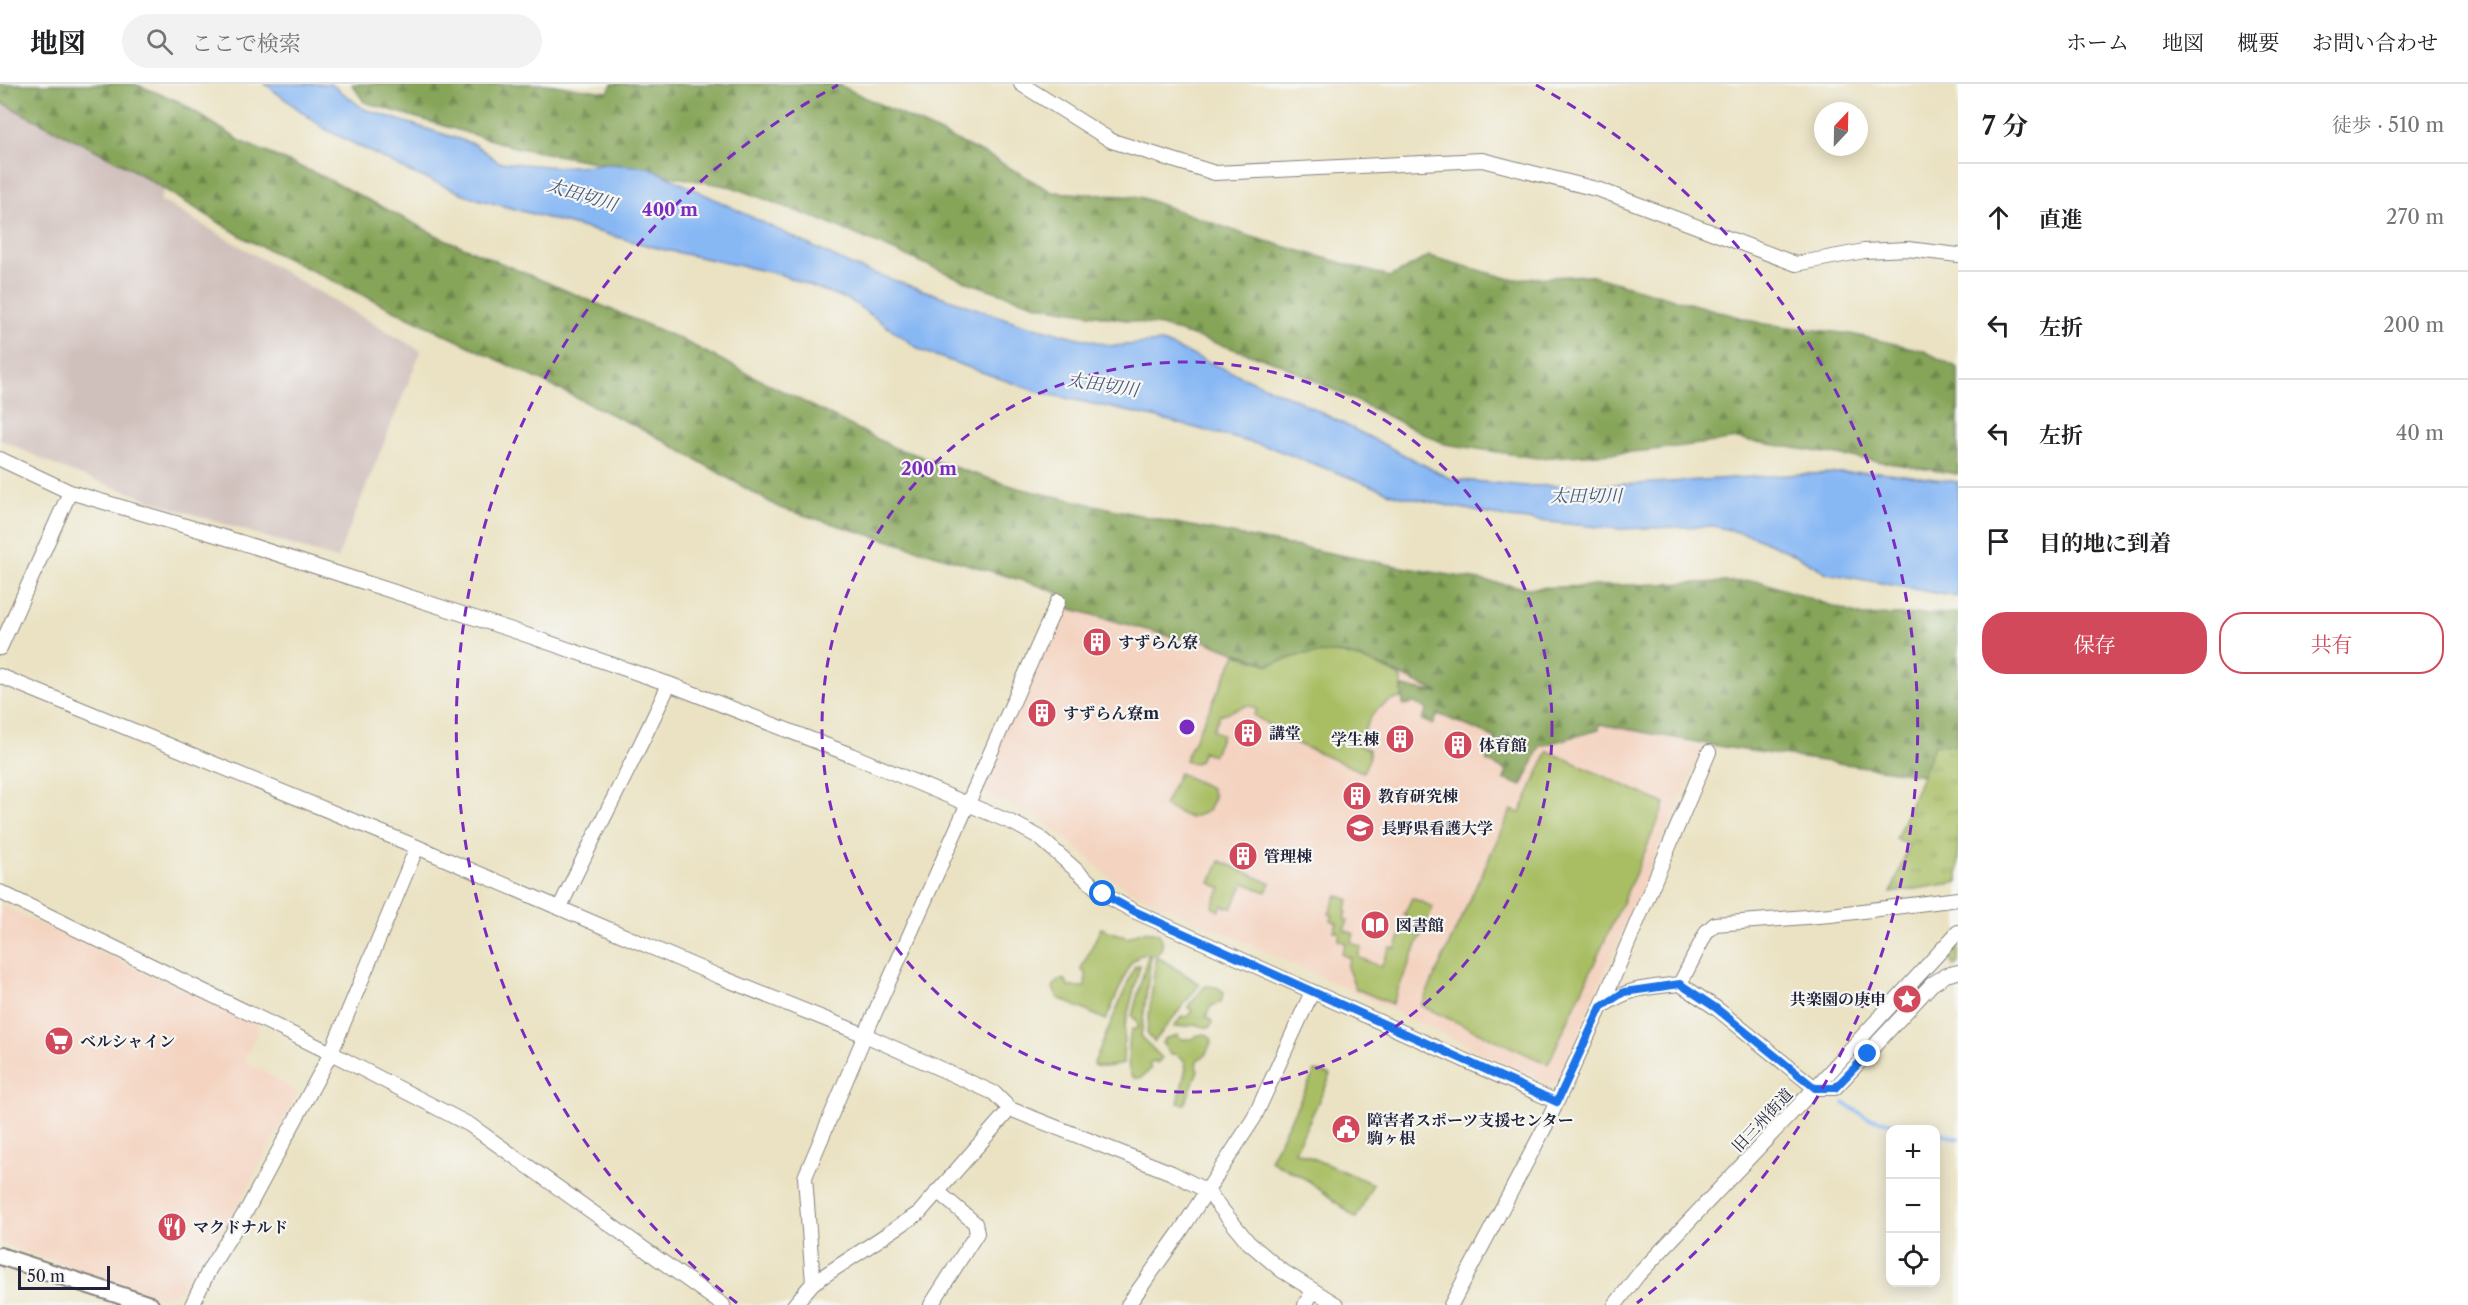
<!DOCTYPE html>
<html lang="ja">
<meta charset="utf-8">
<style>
:root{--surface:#fff;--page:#f2f2f2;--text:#202124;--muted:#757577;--line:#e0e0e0;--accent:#d1495b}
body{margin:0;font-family:"Libre Caslon Text","Noto Serif JP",serif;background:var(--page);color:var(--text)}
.controls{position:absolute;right:18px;bottom:18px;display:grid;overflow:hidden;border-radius:12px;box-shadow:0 3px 15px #0003}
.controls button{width:54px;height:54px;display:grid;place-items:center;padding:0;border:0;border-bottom:2px solid var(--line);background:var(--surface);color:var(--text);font:30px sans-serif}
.compass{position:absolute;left:1814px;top:18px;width:54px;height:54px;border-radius:50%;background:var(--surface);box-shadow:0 3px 15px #0003;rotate:22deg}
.scale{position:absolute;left:18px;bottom:15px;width:92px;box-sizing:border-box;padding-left:6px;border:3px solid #22223b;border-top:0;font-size:16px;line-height:21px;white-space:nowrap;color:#22223b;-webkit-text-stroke:4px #f6f6f2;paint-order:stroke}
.stop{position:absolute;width:18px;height:18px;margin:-14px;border:4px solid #1a73e8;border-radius:50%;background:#fff}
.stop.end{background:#1a73e8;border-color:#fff;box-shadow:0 2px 6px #0008}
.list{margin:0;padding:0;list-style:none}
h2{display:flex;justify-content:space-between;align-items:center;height:78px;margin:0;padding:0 24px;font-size:26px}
h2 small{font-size:20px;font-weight:400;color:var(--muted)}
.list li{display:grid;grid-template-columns:39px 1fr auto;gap:18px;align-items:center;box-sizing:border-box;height:108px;padding:0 24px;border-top:2px solid var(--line)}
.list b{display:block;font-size:22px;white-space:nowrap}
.list em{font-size:20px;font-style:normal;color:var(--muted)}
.actions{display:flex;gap:12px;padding:18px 24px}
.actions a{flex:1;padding:14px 0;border:2px solid var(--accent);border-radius:24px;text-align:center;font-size:21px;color:var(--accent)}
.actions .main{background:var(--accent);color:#fff}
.icon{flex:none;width:33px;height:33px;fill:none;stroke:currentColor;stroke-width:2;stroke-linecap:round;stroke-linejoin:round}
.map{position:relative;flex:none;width:1958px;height:1221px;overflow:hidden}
header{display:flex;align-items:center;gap:36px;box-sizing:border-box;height:84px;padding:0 30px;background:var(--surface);border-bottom:2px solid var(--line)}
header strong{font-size:28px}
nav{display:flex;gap:33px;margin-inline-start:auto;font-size:21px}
.search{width:420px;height:54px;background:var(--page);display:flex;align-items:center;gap:15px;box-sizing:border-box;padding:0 21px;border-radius:33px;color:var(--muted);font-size:22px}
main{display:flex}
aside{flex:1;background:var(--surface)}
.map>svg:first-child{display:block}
</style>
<header>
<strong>地図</strong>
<div class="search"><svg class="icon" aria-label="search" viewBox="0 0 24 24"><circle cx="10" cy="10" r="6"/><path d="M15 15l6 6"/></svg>ここで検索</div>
<nav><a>ホーム</a><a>地図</a><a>概要</a><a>お問い合わせ</a></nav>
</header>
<main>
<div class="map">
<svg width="1958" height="1221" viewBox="0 0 1958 1221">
<defs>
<pattern id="forest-firs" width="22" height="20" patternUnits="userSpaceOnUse" patternTransform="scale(1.5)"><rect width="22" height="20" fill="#86a559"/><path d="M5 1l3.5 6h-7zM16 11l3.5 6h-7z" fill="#6d864b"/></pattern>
<pattern id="park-tufts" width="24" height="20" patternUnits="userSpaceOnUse" patternTransform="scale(1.5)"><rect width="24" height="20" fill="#a9be63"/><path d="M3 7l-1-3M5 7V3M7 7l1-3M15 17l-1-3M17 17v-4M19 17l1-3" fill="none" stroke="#899a53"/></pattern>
</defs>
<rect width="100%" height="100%" fill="#f6f6f2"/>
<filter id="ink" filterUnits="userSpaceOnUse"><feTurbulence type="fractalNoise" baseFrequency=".0167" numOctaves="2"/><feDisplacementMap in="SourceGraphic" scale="12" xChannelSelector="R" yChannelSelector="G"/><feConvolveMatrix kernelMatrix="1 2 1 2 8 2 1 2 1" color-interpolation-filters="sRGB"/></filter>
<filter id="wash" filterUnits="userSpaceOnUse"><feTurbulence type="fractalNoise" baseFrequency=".008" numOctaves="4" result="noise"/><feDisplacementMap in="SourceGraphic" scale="24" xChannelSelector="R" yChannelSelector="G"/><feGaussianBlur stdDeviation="1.35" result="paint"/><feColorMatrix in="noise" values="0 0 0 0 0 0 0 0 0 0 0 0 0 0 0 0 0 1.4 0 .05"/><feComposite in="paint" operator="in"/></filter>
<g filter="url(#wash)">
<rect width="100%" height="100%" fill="#eae2c2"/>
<path fill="#f4d3c0" d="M1069,498l558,134 75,33 -144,331 -8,5 -193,-92 -224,-101 -24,-15 -39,-35 -36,-28 -57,-23z
M0,821l259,121 -14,35 53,31 -62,118 -46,74 -27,14 -163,-55z"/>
<path fill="#d0c0bc" d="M0,18l123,62 41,25 -4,11 261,151 -84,208 -161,-50 -113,-40 -63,-30z"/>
<path fill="#a9be63" stroke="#66704f" stroke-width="1.5" d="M1324,568c28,1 53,12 77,25l2,20c-29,7 -36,22 -44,49l10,3v10l-6,13 -86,-37 2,-4 -26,-16 4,-5 -9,-5 -28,10 -7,15 9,5 -9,21 -10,-5 -4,10 -6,3 -8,-4 51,-106 33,11 35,-11z
M1548,667l117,53 -27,64 -90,196 -127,-58 90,-196 9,3z
M1179,689l32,15 3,9 -6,14 -18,7 -26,-12z
M1220,777l50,22 -4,9 -22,-9 -12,25 -10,-3 -3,6 -7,-4 9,-19 -11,-5z
M1337,811l12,5 -4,11 2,1 -3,7 4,2 -4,9 10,4 -3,9 11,4 -4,10 23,10 9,-20 5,2 13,-32 -4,-2 8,-17 21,9 -41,97 -36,-15 -9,-22 4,-9 -10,-4 5,-11 -8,-3 2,-7 -6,-2 3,-8 -6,-3 2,-5 -4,-1z
M1101,844l27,10c11,-7 18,-8 30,-5 6,8 6,14 -1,21h-16l-11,10 -24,56 -48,-22 -5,-10c2,-6 6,-10 13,-8l2,7h17l1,-13 -5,-5z
M1148,872h3l-10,81 21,21 -5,5 -2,-3 -6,5 2,4c-3,3 -8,8 -12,9 -17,5 -9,-41 -8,-48l7,-2v-6l-6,-6z
M1156,872l44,28 -46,58 -7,-9z
M1140,881l-16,64 -1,35 -18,3 -10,-1 -1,-3 41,-97z
M1205,902l12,1 7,5 -3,10 -10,4 -5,11 5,3 1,4 -3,4 -12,-3 -23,2 8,-11 5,1 5,-6 -4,-4z
M1204,950l4,1 4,5 -7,16 -7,3 -2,6 2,5 -13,34 -7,-1 8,-35 -2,-8 -8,-6h-6l-8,-11 3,-4 13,-4 2,4h12l3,-3z
M1315,987l16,4 -36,76 78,33 -17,34 -47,-37 -39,-21z"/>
<path fill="url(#forest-firs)" stroke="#54644a" stroke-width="1.5" d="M0,0h135l43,17 64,41 82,35 118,61 234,99 219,111 123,40 157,35 227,44 125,21 232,-7 103,35 96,-3v159l-21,5 -214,-30 -124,-23v6l-59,16 -18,40 -18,-7 3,-8 -21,-10 10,-23 -58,-24 -5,11 -11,-5 5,-11 -13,-6 -11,2 -1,-18 37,6 -60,-28 -38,-12 -37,1 -35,11 -67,-25 -30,-3 -104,-29 -7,-14 -24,-9 -257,-77 -130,-75 -404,-194 -123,-75 -123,-62z
M352,0h194l62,8 4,-8h225l154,73 61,35 88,5 109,39 141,41 39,-21 82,23 78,-4 175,49 87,10 71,16 36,18v106l-221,-35 -92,12 -108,7 -92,-14 -167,-81 -117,-37 -124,-21 -67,-22 -139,-59 -99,-37 -214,-39 -154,-46z"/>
<path fill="url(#park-tufts)" stroke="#66704f" stroke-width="1.5" d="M1935,660l23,2v136l-67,11 18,-48 -13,-6z
M1958,858v23l-5,1 -6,-13z"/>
<path fill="#88b8f4" stroke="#556d98" stroke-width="1.5" d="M265,0h66l33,25 110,35 25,18 58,5 51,-3 40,3 205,99 168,58 92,22 49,-4 137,59 152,78 74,7 111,-2 167,-10 77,-2 78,10v115l-131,-24 -31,-18 -43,-19 -39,-10 -95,3 -110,-11 -113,-23 -124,-47 -118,-31 -116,-25 -116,-41 -71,-50 -72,-27 -118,-25 -187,-51 -64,-26 -85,-43z"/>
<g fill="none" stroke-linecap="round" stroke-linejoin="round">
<path stroke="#88b8f4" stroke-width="4" d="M1844,1019l24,15 63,12
M1936,1047l22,8"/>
</g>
</g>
<g filter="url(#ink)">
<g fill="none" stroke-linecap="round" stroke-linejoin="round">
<g stroke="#86827e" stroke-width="16">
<path id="minor" d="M1021,0l91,57 103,32 267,-13 118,30 196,74 68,-13 44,-2 50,6
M0,375l70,33 170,50 269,87 160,55 182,71 164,69 24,13 64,57 31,17 423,191
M0,564l70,-156
M0,592l417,171 301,129 147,59 129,58 16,16
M0,808l331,161 139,72 253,180
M560,823c35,-75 75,-147 109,-223
M1680,900l27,-53 8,-7 116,-9 127,-16
M1601,923l108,-255
M813,1199l-8,-106 60,-142 193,-434
M192,1221l18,-37 38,-60 83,-155 86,-206
M794,1221l19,-22 106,-70 91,-104 162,64 35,18 41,51 33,28 56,35
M931,1221l46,-72 -2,-10 -38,-32
M1128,1221l52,-73 74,-114 58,-126
M1305,1221l8,-14
M1451,1221l95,-180 55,-118c29,-20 44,-19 79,-23l36,24 99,80h20l97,-104 14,-9 12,-3
M1615,1221l23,-30 177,-187 143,-156"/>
</g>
<g stroke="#86827e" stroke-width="20">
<path id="major" d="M0,1172l150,49"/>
</g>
<use href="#minor" stroke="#fff" stroke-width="14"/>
<use href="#major" stroke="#fff" stroke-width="16"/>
</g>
</g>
<g fill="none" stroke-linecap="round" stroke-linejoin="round" filter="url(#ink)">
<path stroke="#1a73e8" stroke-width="8" d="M1103,810l31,17 423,191 44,-95 23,-15 56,-8 36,24 99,80h20l33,-34"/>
</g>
<g fill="none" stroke="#7b2cbf" stroke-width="3" stroke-dasharray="10 8">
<circle cx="1187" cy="643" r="365"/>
<path d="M737 1219A731 731 0 0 1 838 1M1536 1A731 731 0 0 1 1637 1219"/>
</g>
<defs>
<g id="building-disc" transform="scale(1.5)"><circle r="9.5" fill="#d1495b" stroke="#f6f6f2"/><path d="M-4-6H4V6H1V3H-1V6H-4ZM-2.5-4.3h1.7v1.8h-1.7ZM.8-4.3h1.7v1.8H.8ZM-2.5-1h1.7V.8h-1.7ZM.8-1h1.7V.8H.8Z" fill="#fff"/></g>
<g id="university-disc" transform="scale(1.5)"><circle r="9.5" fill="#d1495b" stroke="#f6f6f2"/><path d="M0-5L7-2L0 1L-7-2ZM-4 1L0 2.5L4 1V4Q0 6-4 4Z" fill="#fff"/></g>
<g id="library-disc" transform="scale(1.5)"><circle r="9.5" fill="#d1495b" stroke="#f6f6f2"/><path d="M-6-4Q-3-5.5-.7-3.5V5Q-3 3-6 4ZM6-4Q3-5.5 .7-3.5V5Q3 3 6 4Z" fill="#fff"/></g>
<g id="sight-disc" transform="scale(1.5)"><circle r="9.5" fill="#d1495b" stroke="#f6f6f2"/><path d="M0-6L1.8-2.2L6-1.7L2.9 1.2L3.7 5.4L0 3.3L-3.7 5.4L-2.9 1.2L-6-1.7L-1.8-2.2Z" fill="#fff"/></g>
<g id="supermarket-disc" transform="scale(1.5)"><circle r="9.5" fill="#d1495b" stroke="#f6f6f2"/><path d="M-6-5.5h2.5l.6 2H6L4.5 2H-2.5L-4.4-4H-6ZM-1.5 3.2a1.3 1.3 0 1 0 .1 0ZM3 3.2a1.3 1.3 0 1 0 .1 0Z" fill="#fff"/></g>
<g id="civic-disc" transform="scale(1.5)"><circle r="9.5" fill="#d1495b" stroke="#f6f6f2"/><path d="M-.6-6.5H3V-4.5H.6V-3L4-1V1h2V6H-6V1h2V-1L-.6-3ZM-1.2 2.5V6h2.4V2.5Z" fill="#fff"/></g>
<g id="restaurant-disc" transform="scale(1.5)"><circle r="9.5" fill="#d1495b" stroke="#f6f6f2"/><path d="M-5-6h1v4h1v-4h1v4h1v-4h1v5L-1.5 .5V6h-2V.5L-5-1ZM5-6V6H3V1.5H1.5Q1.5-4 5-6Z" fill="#fff"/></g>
</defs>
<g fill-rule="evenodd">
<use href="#building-disc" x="1097" y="558"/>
<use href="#building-disc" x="1042" y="629"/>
<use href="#building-disc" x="1248" y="649"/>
<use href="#building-disc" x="1400" y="655"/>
<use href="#building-disc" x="1458" y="661"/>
<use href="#building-disc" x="1357" y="712"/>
<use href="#university-disc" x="1360" y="744"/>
<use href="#building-disc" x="1243" y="772"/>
<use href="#library-disc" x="1375" y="841"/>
<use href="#sight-disc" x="1907" y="915"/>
<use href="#supermarket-disc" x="59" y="957"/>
<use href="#civic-disc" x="1346" y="1045"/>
<use href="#restaurant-disc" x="172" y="1143"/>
</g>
<g text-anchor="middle" stroke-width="4.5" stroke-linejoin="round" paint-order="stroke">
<g font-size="16" font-weight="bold" fill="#22223b" stroke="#f6f6f2" text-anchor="start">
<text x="1118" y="564">すずらん寮</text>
<text x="1063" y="635">すずらん寮m</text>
<text x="1269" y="655">講堂</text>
<text x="1379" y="661" text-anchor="end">学生棟</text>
<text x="1479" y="667">体育館</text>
<text x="1378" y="718">教育研究棟</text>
<text x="1381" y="750">長野県看護大学</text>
<text x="1264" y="778">管理棟</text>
<text x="1396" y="847">図書館</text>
<text x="1886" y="921" text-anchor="end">共楽園の庚申</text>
<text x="80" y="963">ベルシャイン</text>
<text x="1367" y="1042">障害者スポーツ支援センター<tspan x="1367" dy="18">駒ヶ根</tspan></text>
<text x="193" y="1149">マクドナルド</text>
</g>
<g font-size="16" fill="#22223b" stroke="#f6f6f2">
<text transform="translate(1762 1036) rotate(-47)" y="6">旧三州街道</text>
</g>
<g font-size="18" font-style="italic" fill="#46567c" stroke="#f6f6f2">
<text transform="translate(582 111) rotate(17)" y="6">太田切川</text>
<text transform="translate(1103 301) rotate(9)" y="6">太田切川</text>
<text x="1586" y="418">太田切川</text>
</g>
</g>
<circle cx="1187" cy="643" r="9" fill="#7b2cbf" stroke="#f6f6f2" stroke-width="3"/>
<g font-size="18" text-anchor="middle" font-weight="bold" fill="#7b2cbf" stroke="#f6f6f2" stroke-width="4.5" stroke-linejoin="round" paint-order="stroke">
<text x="670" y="132">400 m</text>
<text x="929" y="391">200 m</text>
</g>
</svg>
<div class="controls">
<button>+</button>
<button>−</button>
<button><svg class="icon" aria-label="locate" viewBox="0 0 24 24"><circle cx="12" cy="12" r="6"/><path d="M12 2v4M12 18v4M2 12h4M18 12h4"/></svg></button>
</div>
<svg class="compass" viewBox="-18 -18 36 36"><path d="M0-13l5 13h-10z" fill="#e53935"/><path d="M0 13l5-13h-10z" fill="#757577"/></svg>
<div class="scale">50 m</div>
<div class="stop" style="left:1103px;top:810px"></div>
<div class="stop end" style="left:1868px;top:970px"></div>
</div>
<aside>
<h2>7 分<small>徒歩 · 510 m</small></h2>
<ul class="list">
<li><svg class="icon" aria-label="ahead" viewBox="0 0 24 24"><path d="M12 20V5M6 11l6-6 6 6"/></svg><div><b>直進</b></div><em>270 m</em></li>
<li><svg class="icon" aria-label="left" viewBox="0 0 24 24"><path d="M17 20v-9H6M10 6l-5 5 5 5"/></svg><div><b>左折</b></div><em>200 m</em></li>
<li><svg class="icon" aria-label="left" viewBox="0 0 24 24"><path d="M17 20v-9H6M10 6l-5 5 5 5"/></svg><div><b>左折</b></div><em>40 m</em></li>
<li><svg class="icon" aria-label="arrive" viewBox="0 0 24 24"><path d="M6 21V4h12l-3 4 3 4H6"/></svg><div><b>目的地に到着</b></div></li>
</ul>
<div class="actions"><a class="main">保存</a><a>共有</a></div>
</aside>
</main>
